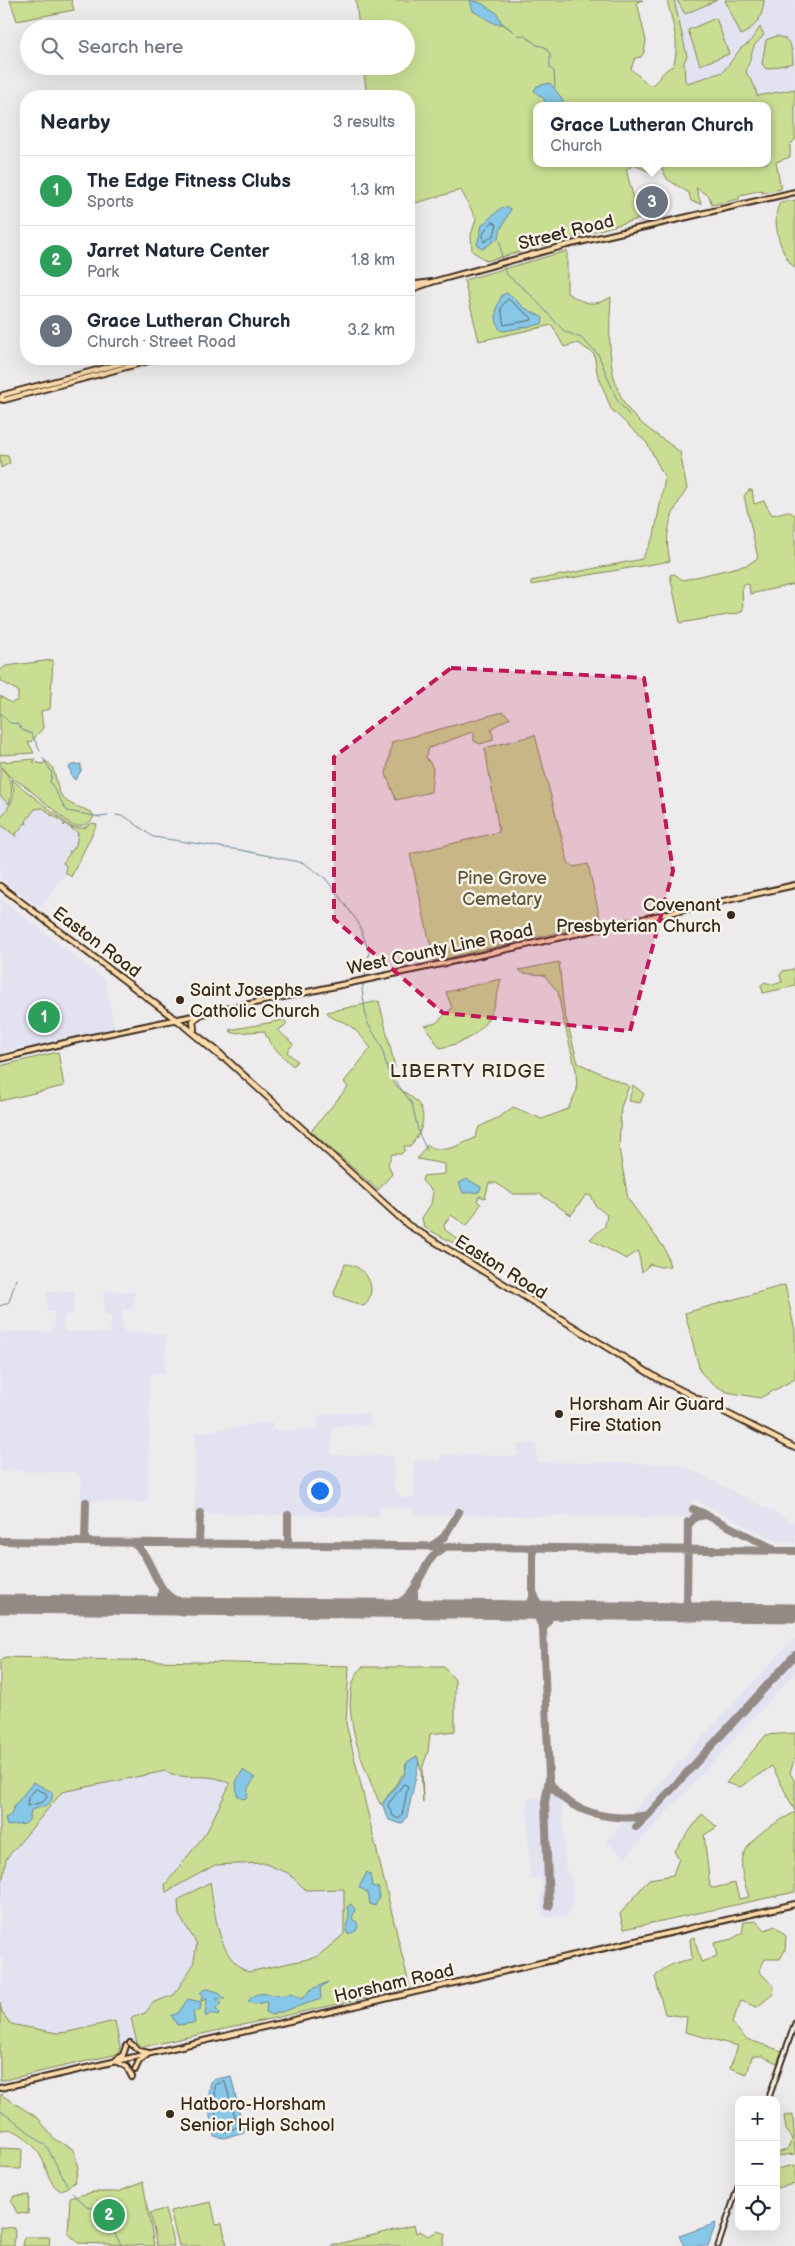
<!DOCTYPE html>
<meta charset="utf-8">
<style>
:root{--surface:#fff;--page:#f6f6f7;--text:#1f2937;--muted:#747a83;--line:#e0e1e3;--accent:#3b2a1e}
body{margin:0;font-family:"Balsamiq Sans",sans-serif;background:var(--page);color:var(--text)}
.controls{position:absolute;right:15px;bottom:15px;display:grid;overflow:hidden;border-radius:10px;box-shadow:0 5px 20px #0002}
.controls button{width:45px;height:45px;display:grid;place-items:center;padding:0;border:0;border-bottom:1px solid var(--line);background:var(--surface);color:var(--text);font:25px sans-serif}
.you{position:absolute;left:319px;top:1490px;width:18px;height:18px;margin:-12px;border:4px solid #fff;border-radius:50%;background:#1a73e8;box-shadow:0 0 0 8px #1a73e833}
.badge{display:grid;place-items:center;width:32px;height:32px;border-radius:50%;background:var(--accent);color:#fff;font-size:16px;font-weight:700}
.pin{position:absolute;translate:-50% -50%;border:2px solid #fff;box-shadow:0 1px 5px #0006}
.popup{position:absolute;left:533px;top:102px;width:238px;height:65px;box-sizing:border-box;display:grid;place-content:center;border-radius:10px;background:var(--surface);filter:drop-shadow(0 1px 4px #0005);font-size:16px;white-space:nowrap;color:var(--muted)}
.popup b{font-size:19px;color:var(--text)}
.popup::after{content:'';position:absolute;left:50%;top:100%;margin-left:-10px;border:10px solid transparent;border-top-color:var(--surface)}
.list{margin:0;padding:0;list-style:none}
h2{display:flex;justify-content:space-between;align-items:center;height:65px;margin:0;padding:0 20px;font-size:21px}
h2 small{font-size:16px;font-weight:400;color:var(--muted)}
.list li{display:grid;grid-template-columns:32px 1fr auto;gap:15px;align-items:center;box-sizing:border-box;height:70px;padding:0 20px;border-top:1px solid var(--line)}
.list b{display:block;font-size:19px;white-space:nowrap}
.list p{margin:0;font-size:16px;white-space:nowrap;color:var(--muted)}
.list em{font-size:16px;font-style:normal;color:var(--muted)}
.icon{flex:none;width:28px;height:28px;fill:none;stroke:currentColor;stroke-width:2;stroke-linecap:round;stroke-linejoin:round}
.map{position:relative;flex:none;width:795px;height:2246px;overflow:hidden}
.search{position:absolute;background:var(--surface);box-shadow:0 5px 20px #0002;left:20px;top:20px;width:395px;height:55px;display:flex;align-items:center;gap:12px;box-sizing:border-box;padding:0 18px;border-radius:28px;color:var(--muted);font-size:19px}
.panel{position:absolute;background:var(--surface);box-shadow:0 5px 20px #0002;left:20px;top:90px;width:395px;height:275px;border-radius:20px}
.map>svg:first-child{display:block}
</style>
<div class="map">
<svg width="795" height="2246" viewBox="0 0 795 2246">
<rect width="100%" height="100%" fill="#eeebec"/>
<filter id="ink" filterUnits="userSpaceOnUse"><feTurbulence type="fractalNoise" baseFrequency=".02" numOctaves="2"/><feDisplacementMap in="SourceGraphic" scale="10" xChannelSelector="R" yChannelSelector="G"/><feConvolveMatrix kernelMatrix="1 2 1 2 8 2 1 2 1" color-interpolation-filters="sRGB"/></filter>
<g filter="url(#ink)">
<path fill="#e3e2f1" d="M674,0h121v89l-38,7 -2,-9 -9,-15 8,-26 6,-6 -2,-14 -9,17 -8,5 -18,24 -36,11 -2,-2v-22z
M0,790l22,17 8,-10 53,39 -19,39 -23,33 -41,-29z
M0,898l105,82 10,50 -90,19 -5,-2 -14,4 -6,5z
M74,1291v22h-6l-4,4 -1,11 4,4h43l2,-14 -4,-4 -4,-1v-22l30,1v14l-2,3h-10v17l3,6 41,2 -1,39h-12l-3,6 -2,123 -67,-1 1,-22 -8,-7 -74,-1v-139h51l3,-5v-15h-7v-20z
M336,1413h35l-1,12 -37,1 -2,29 63,1v30l4,8 5,4h11v-37h26l1,-6 78,1 -1,-12h18l1,18 143,2 115,59v20l-18,-2 -84,-42 -1,18 -278,-2 -1,-7 -34,-1v10l-185,-4 1,-80 77,-11v8h45l1,-14z
M793,1639l2,2v32l-170,185 -19,-17z
M165,1771l10,5h40l15,7 -24,50 -41,52 1,7 49,-27 48,-2 25,10 18,17 38,-1v45l-27,23 -69,15 -7,-3 -22,-31 -9,-56 -31,33 19,29 -5,21 -19,30 -20,7 -9,11 -13,5 5,25 -17,4 -5,-26 -47,11 -11,1 -46,-9 -5,-3 -5,-8 -1,-10 4,-43 -4,-1v-64l6,-36 56,-67z
M562,1795l4,78 5,2 3,29 -7,12 -25,1 -1,-39 -11,1 -3,-80z"/>
<path fill="#cade93" stroke="#828458" fill-rule="evenodd" d="M10,0h61l3,10 -57,11z
M356,0h287l-6,2 9,39 -2,11 -3,5 -6,1 -4,11 19,17c10,-5 12,-16 23,-20 8,-21 -1,-44 -6,-66h7l13,56 -3,6 1,19 2,2 36,-11 18,-24 8,-5 11,-16 4,8 -10,11 -8,26 9,15 2,9 38,-7v51l-5,5v12l-14,5 5,27 -19,4v-3l-22,5 -1,4 -27,6 -3,-9 -13,-8 5,16 -10,-3 -2,-8 -22,-14 -6,-12 -13,4 -17,-7v3l-5,2 13,50 -152,42 -15,-10 -1,-16 5,-16 -15,-29 -52,15v-109h-42l-4,-30h43v-37h-47zM537,106h230v57h-230z
M677,0h40l-32,14z
M725,0h39c-1,17 -8,27 -23,35z
M716,18l13,36 -29,11 -12,-35z
M776,36c16,2 16,13 17,27l-27,6 -4,-5 4,-24z
M795,200v68c-14,-11 -25,-49 -15,-65z
M567,251v42c17,10 25,15 44,4 -2,38 -6,88 23,119 12,13 31,24 46,36l7,37c-16,24 -24,42 -17,72l-139,24v-4l111,-22 12,-23 11,-58 -18,-35 -36,-34 -14,-37 -3,-18 -16,-11 -14,4 -12,-22 -73,16 -15,-61z
M0,455l8,1 2,7 -9,5z
M749,490h3l2,14 10,-3 8,14 16,-4 7,4v69l-45,10 -1,-10 -7,1 1,25 -4,3 -59,10 -10,-48 4,-1 9,6 64,-15 11,-7 -14,-62z
M53,660l-3,49 -9,2 2,17 -11,13 -4,1 6,11 -34,2v-59l11,7 7,-3v-9l-17,-10 -1,-11 6,-4z
M503,712l7,6 -17,9 -2,5 2,2v6l-13,4 -6,-3v-7l-2,-2 -43,16 -3,9 7,11 -2,24 -35,8 -10,-26 6,-32z
M535,735l33,127 6,5 14,-3 13,59 -167,38 -24,-107 89,-22 -14,-84z
M36,759l-3,3 10,2 2,-3c13,5 9,24 16,34 8,12 20,11 31,18l2,3c-3,8 -13,11 -21,10l-48,-40 -16,-10 -9,-11v-3z
M0,767c12,11 14,22 9,37l-9,-8z
M11,779l62,49h11l8,-5 5,1 -26,53 -6,-5 1,-6 -3,-3 7,-10 -1,-2 2,1 5,-7 2,-12 -13,-9 -1,2v-3l-11,-8 -2,1v-2l-8,-6 -8,1 -9,12 1,3 -2,-1 -9,11 1,3 -17,-13v-5c10,-14 18,-22 11,-40z
M559,962l5,49 14,52 51,23 -8,21 -2,41 9,51 37,50 5,17 -10,1 -10,-3 -8,8 -4,-21 -12,8 -36,-20 15,-13 2,-11 -11,-9 -5,-10 -5,-1 -15,20 -31,-21h-27l-17,-11h-7l-4,15 -6,-2 -2,5 4,3 -14,22 -16,-11 -7,10 1,5 13,9 -3,5 -31,-17 -2,-9 9,-14 2,-12 -11,-11 1,-5 22,-2v-10l-28,-5 10,-14c17,10 32,0 48,-7l4,-11 22,-11 12,-9 29,12 26,-10 9,-19 -1,-20 -14,-56 -4,-22 -14,-17 -21,-2 -4,-3z
M795,966v20l-32,7 -2,-8 4,-3 8,3 9,-3 -2,-7 3,-4 11,-2z
M501,979c-8,40 -19,61 -61,69l-15,-22 11,-3 16,-15 -6,-16z
M379,1001l16,66 -6,8c9,17 14,14 26,25 15,14 6,34 -5,46h-6l1,4 -4,4h-9l-4,10 4,10 -14,16 -67,-59 37,-44 -4,-5 27,-34c-7,-8 -15,-19 -24,-24 -8,-5 -14,-3 -20,-12z
M284,1020l3,4 -9,6 15,14 -6,8 10,9 -4,5 -22,-21 -7,-14 -31,2 -4,-3z
M58,1052l6,34 -64,15v-35z
M633,1085l11,9 -4,9 -11,-2z
M345,1264c21,1 35,25 19,42l-29,-10 -1,-3z
M785,1285l10,46v48l-35,19 -33,-6 -16,-9 -11,-12 -15,-58z
M6,1657l343,9 -3,57 64,265 -267,59 -6,-4 -6,-25 14,-5 9,-11 20,-7 19,-30 4,-21 -18,-29 -1,-15 32,-18c5,30 7,75 38,90l69,-15 27,-23v-45l-38,1 -18,-17 -25,-10 -48,2 -49,27 -1,-7 41,-52 24,-49c-22,-14 -44,-1 -65,-13l-103,21 -56,67 -6,36v-235z
M362,1667h82l11,13v51l-25,3 -2,17 -6,18 1,34 -2,-33 -4,-14 -12,9 1,5 -24,34h-2c-15,-34 -47,-105 -18,-137z
M795,1733v24l-5,16 5,9v29l-23,-45 -32,21 -14,-4 40,-48z
M795,1812v80l-171,37 -4,-15 29,-35 24,-4 6,-17 -5,-6 28,-38 15,13 -13,8 6,52 4,1 21,-5 4,16 10,-2c-3,-10 -9,-25 -7,-35 4,-26 33,-38 53,-50z
M757,1921l8,9 10,-4 11,10 -1,14 -5,9h-15l-6,12 15,16 -1,7 -16,13 -16,-6 -9,22 14,16 36,12 -5,12 -15,-7h-10l-5,18 -17,-6 8,-22 -53,-14 2,-15 -22,-3 -10,-37c11,-12 22,-15 37,-18l-2,-20 4,-2 7,25 16,-6 -3,-13 18,-4 10,-6 2,-11z
M0,2003l2,10 9,11 46,9 11,-1 47,-11 5,26 -2,7 -118,27z
M0,2094l38,24 16,21 19,10 5,19 -3,14 -14,9c-14,-8 -13,-22 -20,-34 -4,-9 -19,-24 -29,-27 -3,-1 -8,0 -12,0z
M793,2115l2,39 -19,2v-2l11,-5 6,-10 -7,-9 -2,-14z
M0,2148l22,1 -1,20 -21,-1z
M795,2165v19l-19,4v-19z
M143,2182l11,64 -76,-3 -10,-10 2,-35 23,-6h25z
M29,2195l-1,19 -11,-1 -6,-12 3,-5z
M211,2202l5,22 6,-1 5,23h-48l-9,-35z
M165,2209l9,37h-17l-7,-33z
M414,2225l2,8 4,-2 8,5 10,-5 7,3 -2,12h-113z
M0,2227l15,1 -1,18h-14z
M24,2237h26l-1,9h-26z"/>
<path fill="#87c7e7" stroke="#698897" d="M470,0l11,3 16,10 4,9 13,10 -11,-8h-8l-22,-13z
M550,83l13,17 -1,6h-16l-2,-7 -10,-8 3,-5z
M507,207l4,2 -10,20 -3,9 -15,11 -6,-4 5,-20 19,-17z
M507,293l18,15 18,10 -1,6 -38,7 -4,-1c-7,-13 -4,-23 2,-35z
M81,764v7l-6,9 -3,-3 -3,-10 3,-2z
M467,1179l14,8 -2,5 -16,1 -4,-10z
M417,1756l2,6 -12,55 -5,7 -13,-4 -7,-16 23,-30 2,-12z
M243,1770l12,8 -7,10 -1,10 -5,1 -5,-4 -1,-13z
M33,1782l19,10c3,14 -11,15 -21,18l-2,10 -4,4 -18,2 -2,-8 6,-3c3,-12 15,-22 22,-33z
M367,1872l3,2 2,12 7,2v10l-4,8 -5,-2 -2,-11 -9,-6z
M351,1904l4,5 -3,10 5,3 1,5 -2,4 -8,3 -2,-3 3,-16 -2,-8z
M328,1982l-8,6 1,11 -49,16 -6,-3 1,-10 -13,2 -6,-3c13,-16 27,0 43,-8l11,6 8,-9z
M208,1989l10,3 7,7h-9l5,4 -5,6 3,4 -1,3 -7,-3 -5,4 -1,-2 2,-16 -6,2 1,-5 -2,-3 3,-3z
M188,1999l13,3 -1,9h-7l2,12 -18,2 -6,-10 6,-1z
M231,2076l10,43 10,11 -27,8 -10,-2c-4,-12 -8,-45 -2,-56z
M716,2223l-8,23h-24l-5,-10z"/>
<g fill="none" stroke-linecap="round" stroke-linejoin="round">
<path stroke="#59696e" stroke-width="1" d="M493,222l4,2 -3,11 -10,7c-4,-8 3,-16 9,-20z
M508,299l23,18 1,3 -28,5 -3,-17z
M404,1784l4,2 -6,29 -3,4 -6,-3 -5,-11z
M36,1789l10,4 1,4 -4,5 -16,4 1,-8z
M225,2082l11,38 4,6 -15,6 -7,-2 -2,-3 -1,-42z"/>
<path stroke="#698897" stroke-width="1" d="M518,35l7,1 12,9 8,2 5,7v14l4,3 1,16
M500,241l2,19
M503,264l3,10 22,18 36,39 17,7 17,16 19,46 12,15
M0,713l10,10 8,1 4,6 10,4 8,17
M43,758l9,15 -2,9 17,29 33,6 8,-1
M116,815l10,2 27,20 87,13 64,13 22,16 32,43 11,30 -4,26
M364,982l-2,8 5,32 14,23 7,26 24,33 7,30 8,16
M0,1306l9,-4 7,-23
M0,2111l5,2 42,34 20,38
M72,2193l15,13 15,6 20,34"/>
<path stroke="#948a85" stroke-width="8" d="M693,1509l12,5
M288,1515v29
M688,1522l-1,78 3,7 7,5
M688,1525l7,-8 11,-2 66,33
M0,1541l795,10
M85,1542l1,-40
M132,1543c17,9 21,36 34,50 5,6 13,9 21,13
M199,1543l1,-30
M433,1545l11,-8 15,-25
M414,1592v10l8,7
M534,1594l4,10 11,6
M155,1605l6,-6 1,-10
M387,1608c38,-11 30,-47 58,-61
M520,1610l8,-5 5,-7v-51
M523,1610l15,7 5,12
M678,1612l7,-5 2,-7
M549,1781c18,33 66,41 99,34l147,-160
M636,1827l12,-12
M549,1906l-4,-103 4,-25 -6,-149 7,-12 13,-7"/>
<path stroke="#948a85" stroke-width="19" d="M0,1604l795,9"/>
<g stroke="#3b2a1e" stroke-width="7">
<path id="secondary" d="M768,2100l27,-77
M718,2246l21,-62"/>
</g>
<g stroke="#3b2a1e" stroke-width="8">
<path id="primary" d="M409,285l23,-3
M409,290l23,-8 135,-37 228,-53
M0,399l4,1 152,-41
M0,399l3,-4 135,-36
M0,1059l73,-18 368,-77 354,-79
M130,2043l10,8 9,2
M116,2060l7,-5 3,-9
M117,2062l10,5 5,10
M135,2070l4,-9 8,-6
M0,2088l795,-184"/>
</g>
<g stroke="#3b2a1e" stroke-width="8">
<path id="highway" d="M0,886l178,135
M177,1020l39,30 192,175 249,153 138,70
M184,1026l38,32
M194,1029l-1,-8 6,-5"/>
</g>
<use href="#secondary" stroke="#f7f3e8" stroke-width="3"/>
<use href="#primary" stroke="#fddcac" stroke-width="4"/>
<use href="#highway" stroke="#fddcac" stroke-width="4.5"/>
</g>
</g>
<path fill="#c2185b" fill-opacity="0.2" stroke="#c2185b" stroke-width="4" stroke-dasharray="10 6" stroke-linejoin="round" d="M451,668l193,10 29,193 -43,160 -187,-18 -109,-94v-162z"/>
<g fill="#3b2a1e" stroke="#f7f3e8" stroke-width="2">
<circle cx="731" cy="915" r="5"/>
<circle cx="180" cy="1000" r="5"/>
<circle cx="559" cy="1414" r="5"/>
<circle cx="170" cy="2114" r="5"/>
</g>
<g text-anchor="middle" stroke-width="5" stroke-linejoin="round" paint-order="stroke">
<g font-size="18" fill="#3b2a1e" stroke="#f7f3e8">
<text transform="translate(566 232) rotate(-14)" y="6">Street Road</text>
<text transform="translate(97 942) rotate(37)" y="6">Easton Road</text>
<text transform="translate(440 949) rotate(-12)" y="6">West County Line Road</text>
<text transform="translate(501 1267) rotate(32)" y="6">Easton Road</text>
<text transform="translate(394 1983) rotate(-13)" y="6">Horsham Road</text>
</g>
<g font-size="18" fill="#5f573b" stroke="#f7f3e8">
<text x="502" y="884">Pine Grove<tspan x="502" dy="21">Cemetary</tspan></text>
</g>
<g font-size="18" fill="#3b2a1e" stroke="#f7f3e8" text-anchor="start">
<text x="721" y="911" text-anchor="end">Covenant<tspan x="721" dy="21">Presbyterian Church</tspan></text>
<text x="190" y="996">Saint Josephs<tspan x="190" dy="21">Catholic Church</tspan></text>
<text x="569" y="1410">Horsham Air Guard<tspan x="569" dy="21">Fire Station</tspan></text>
<text x="180" y="2110">Hatboro-Horsham<tspan x="180" dy="21">Senior High School</tspan></text>
</g>
<g font-size="19" letter-spacing="1" fill="#3b2a1e" stroke="#f7f3e8">
<text x="468" y="1077">LIBERTY RIDGE</text>
</g>
</g>
</svg>
<div class="controls">
<button>+</button>
<button>−</button>
<button><svg class="icon" aria-label="locate" viewBox="0 0 24 24"><circle cx="12" cy="12" r="6"/><path d="M12 2v4M12 18v4M2 12h4M18 12h4"/></svg></button>
</div>
<div class="you"></div>
<div class="pin badge" style="left:44px;top:1017px;background:#2e9e5b">1</div>
<div class="pin badge" style="left:109px;top:2215px;background:#2e9e5b">2</div>
<div class="pin badge" style="left:652px;top:202px;background:#6b7280">3</div>
<div class="popup"><b>Grace Lutheran Church</b>Church</div>
<div class="search"><svg class="icon" aria-label="search" viewBox="0 0 24 24"><circle cx="10" cy="10" r="6"/><path d="M15 15l6 6"/></svg>Search here</div>
<section class="panel">
<h2>Nearby<small>3 results</small></h2>
<ul class="list">
<li><span class="badge" style="background:#2e9e5b">1</span><div><b>The Edge Fitness Clubs</b><p>Sports</p></div><em>1.3 km</em></li>
<li><span class="badge" style="background:#2e9e5b">2</span><div><b>Jarret Nature Center</b><p>Park</p></div><em>1.8 km</em></li>
<li><span class="badge" style="background:#6b7280">3</span><div><b>Grace Lutheran Church</b><p>Church · Street Road</p></div><em>3.2 km</em></li>
</ul>
</section>
</div>
